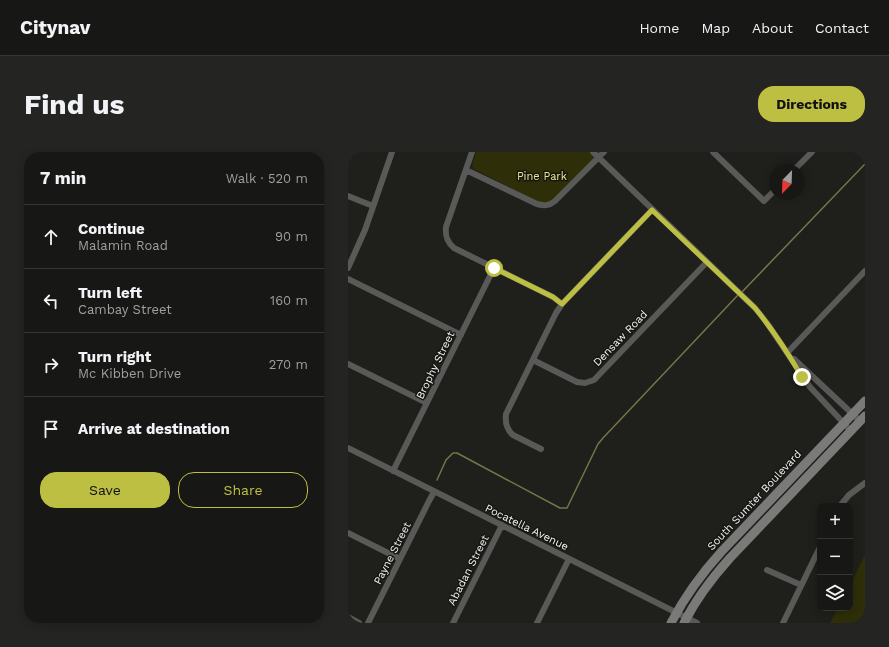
<!DOCTYPE html>
<meta charset="utf-8">
<style>
:root{--surface:#171715;--page:#242422;--text:#f1f3f6;--muted:#9e9fa0;--line:#363634;--accent:#bdbf43}
body{margin:0;font-family:"Work Sans",sans-serif;background:var(--page);color:var(--text)}
.controls{position:absolute;right:12px;bottom:12px;display:grid;overflow:hidden;border-radius:8px;box-shadow:0 2px 10px #0003}
.controls button{width:36px;height:36px;display:grid;place-items:center;padding:0;border:0;border-bottom:1px solid var(--line);background:var(--surface);color:var(--text);font:20px sans-serif}
.compass{position:absolute;left:421px;top:12px;width:36px;height:36px;border-radius:50%;background:var(--surface);box-shadow:0 2px 10px #0003;rotate:203deg}
.stop{position:absolute;width:12px;height:12px;margin:-9px;border:3px solid #bdbf43;border-radius:50%;background:#fff}
.stop.end{background:#bdbf43;border-color:#fff;box-shadow:0 1px 4px #0008}
.list{margin:0;padding:0;list-style:none}
h2{display:flex;justify-content:space-between;align-items:center;height:52px;margin:0;padding:0 16px;font-size:17px}
h2 small{font-size:13px;font-weight:400;color:var(--muted)}
.list li{display:grid;grid-template-columns:26px 1fr auto;gap:12px;align-items:center;box-sizing:border-box;height:64px;padding:0 16px;border-top:1px solid var(--line)}
.list b{display:block;font-size:15px;white-space:nowrap}
.list p{margin:0;font-size:13px;white-space:nowrap;color:var(--muted)}
.list em{font-size:13px;font-style:normal;color:var(--muted)}
.actions{display:flex;gap:8px;padding:12px 16px}
.actions a{flex:1;padding:9px 0;border:1px solid var(--accent);border-radius:16px;text-align:center;font-size:14px;color:var(--accent)}
.actions .main{background:var(--accent);color:#111}
.icon{flex:none;width:22px;height:22px;fill:none;stroke:currentColor;stroke-width:2;stroke-linecap:round;stroke-linejoin:round}
.map{position:relative;flex:none;width:517px;height:471px;overflow:hidden;border-radius:16px}
header{display:flex;align-items:center;gap:24px;box-sizing:border-box;height:56px;padding:0 20px;background:var(--surface);border-bottom:1px solid var(--line)}
header strong{font-size:19px}
nav{display:flex;gap:22px;margin-inline-start:auto;font-size:14px}
.intro{display:flex;align-items:center;justify-content:space-between;box-sizing:border-box;height:96px;padding:0 24px}
h1{margin:0;font-size:28px}
.button{padding:10px 18px;border-radius:16px;background:var(--accent);color:#111;font-size:14px;font-weight:700}
main{display:flex;gap:24px;padding:0 24px}
aside{flex:1;background:var(--surface);border-radius:16px;box-shadow:0 2px 10px #0003}
.map>svg:first-child{display:block}
</style>
<header>
<strong>Citynav</strong>
<nav><a>Home</a><a>Map</a><a>About</a><a>Contact</a></nav>
</header>
<div class="intro"><h1>Find us</h1><a class="button">Directions</a></div>
<main>
<aside>
<h2>7 min<small>Walk · 520 m</small></h2>
<ul class="list">
<li><svg class="icon" aria-label="ahead" viewBox="0 0 24 24"><path d="M12 20V5M6 11l6-6 6 6"/></svg><div><b>Continue</b><p>Malamin Road</p></div><em>90 m</em></li>
<li><svg class="icon" aria-label="left" viewBox="0 0 24 24"><path d="M17 20v-9H6M10 6l-5 5 5 5"/></svg><div><b>Turn left</b><p>Cambay Street</p></div><em>160 m</em></li>
<li><svg class="icon" aria-label="right" viewBox="0 0 24 24"><path d="M7 20v-9h11M14 6l5 5-5 5"/></svg><div><b>Turn right</b><p>Mc Kibben Drive</p></div><em>270 m</em></li>
<li><svg class="icon" aria-label="arrive" viewBox="0 0 24 24"><path d="M6 21V4h12l-3 4 3 4H6"/></svg><div><b>Arrive at destination</b></div></li>
</ul>
<div class="actions"><a class="main">Save</a><a>Share</a></div>
</aside>
<div class="map">
<svg width="517" height="471" viewBox="0 0 517 471">
<rect width="100%" height="100%" fill="#1f1f1c"/>
<path fill="#2e2e08" d="M128,0h113l6,6 -42,42 -8,4 -5,-1 -66,-34 -2,-4z
M517,403v68h-35l8,-15h12v-23z"/>
<g fill="none" stroke-linecap="round" stroke-linejoin="round">
<path stroke="#767648" stroke-width="1.5" d="M393,141l124,-129
M89,328l9,-20 7,-7h4l103,55h7l31,-64 5,-6 135,-143"/>
<path stroke="#595958" stroke-width="6" d="M124,0l-26,75c-1,9 1,15 8,21l99,49 9,7
M245,0l162,156 12,15 43,64 41,44
M365,0l51,49 11,-11
M118,18l71,34c7,2 12,2 18,-3l49,-49
M446,18l18,-18
M0,44l25,10
M0,116l17,-38 27,-78
M0,127l113,56
M439,201l78,-82
M446,207l66,62
M185,208l44,22 8,1 9,-3 113,-118
M0,212l79,39
M0,296l349,175
M193,297l-28,-14c-7,-6 -8,-13 -7,-21l50,-101 6,-9 90,-94
M45,319l101,-203
M492,354l9,-11 16,-12
M0,381l52,26
M419,418l34,15
M0,465l11,6
M20,471l61,-122 5,-9
M105,471l49,-98
M189,471l32,-64
M435,471l37,-76"/>
<path stroke="#7a7a78" stroke-width="9" d="M323,471c14,-27 31,-50 51,-72l143,-150
M336,471c12,-24 28,-45 46,-65l135,-142"/>
</g>
<g fill="none" stroke-linecap="round" stroke-linejoin="round">
<path stroke="#bdbf43" stroke-width="5" d="M146,116l59,29 9,7 90,-94 103,98c18,22 33,45 47,69"/>
</g>
<g text-anchor="middle" stroke-width="3" stroke-linejoin="round" paint-order="stroke">
<g font-size="11" fill="#e7ea93" stroke="#161613">
<text x="194" y="28">Pine Park</text>
</g>
<g font-size="11" fill="#f1f1ef" stroke="#161613">
<text transform="translate(272 186) rotate(-46)" y="4">Densaw Road</text>
<text transform="translate(87 213) rotate(-64)" y="4">Brophy Street</text>
<text transform="translate(406 348) rotate(-47)" y="4">South Sumter Boulevard</text>
<text transform="translate(179 375) rotate(26)" y="4">Pocatella Avenue</text>
<text transform="translate(44 401) rotate(-63)" y="4">Payne Street</text>
<text transform="translate(120 418) rotate(-63)" y="4">Abadan Street</text>
</g>
</g>
</svg>
<div class="controls">
<button>+</button>
<button>−</button>
<button><svg class="icon" aria-label="layers" viewBox="0 0 24 24"><path d="M12 4l9 5-9 5-9-5zM3 14l9 5 9-5"/></svg></button>
</div>
<svg class="compass" viewBox="-18 -18 36 36"><path d="M0-13l5 13h-10z" fill="#e53935"/><path d="M0 13l5-13h-10z" fill="#9e9fa0"/></svg>
<div class="stop" style="left:146px;top:116px"></div>
<div class="stop end" style="left:454px;top:225px"></div>
</div>
</main>
